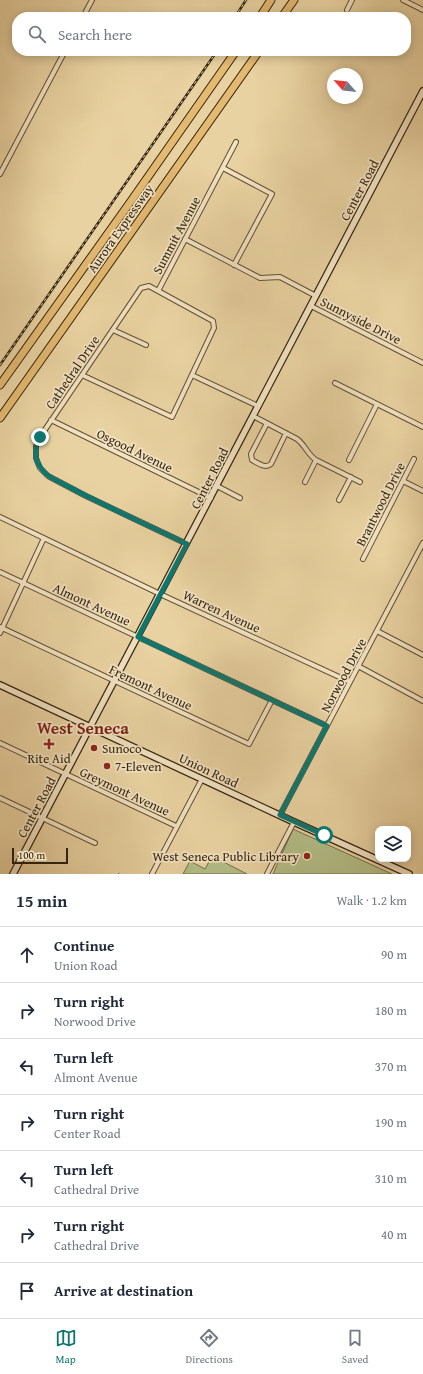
<!DOCTYPE html>
<meta charset="utf-8">
<style>
:root{--surface:#fff;--page:#f6f6f7;--text:#1f2937;--muted:#747a83;--line:#e0e1e3;--accent:#0f766e}
body{margin:0;font-family:"Gentium Book Plus",serif;background:var(--page);color:var(--text)}
.controls{position:absolute;right:12px;bottom:12px;display:grid;overflow:hidden;border-radius:8px;box-shadow:0 2px 10px #0003}
.controls button{width:36px;height:36px;display:grid;place-items:center;padding:0;border:0;border-bottom:1px solid var(--line);background:var(--surface);color:var(--text);font:20px sans-serif}
.compass{position:absolute;left:327px;top:68px;width:36px;height:36px;border-radius:50%;background:var(--surface);box-shadow:0 2px 10px #0003;rotate:297deg}
.scale{position:absolute;left:12px;bottom:10px;width:56px;box-sizing:border-box;padding-left:4px;border:2px solid #36250f;border-top:0;font-size:11px;line-height:14px;white-space:nowrap;color:#36250f;-webkit-text-stroke:3px #f1e2c2;paint-order:stroke}
.stop{position:absolute;width:12px;height:12px;margin:-9px;border:3px solid #0f766e;border-radius:50%;background:#fff}
.stop.end{background:#0f766e;border-color:#fff;box-shadow:0 1px 4px #0008}
.list{margin:0;padding:0;list-style:none}
h2{display:flex;justify-content:space-between;align-items:center;height:52px;margin:0;padding:0 16px;font-size:17px}
h2 small{font-size:13px;font-weight:400;color:var(--muted)}
.list li{display:grid;grid-template-columns:26px 1fr auto;gap:12px;align-items:center;box-sizing:border-box;height:56px;padding:0 16px;border-top:1px solid var(--line)}
.list b{display:block;font-size:15px;white-space:nowrap}
.list p{margin:0;font-size:13px;white-space:nowrap;color:var(--muted)}
.list em{font-size:13px;font-style:normal;color:var(--muted)}
.icon{flex:none;width:22px;height:22px;fill:none;stroke:currentColor;stroke-width:2;stroke-linecap:round;stroke-linejoin:round}
.map{position:relative;flex:none;width:423px;height:874px;overflow:hidden}
.search{position:absolute;background:var(--surface);box-shadow:0 2px 10px #0003;left:12px;right:12px;top:12px;height:44px;display:flex;align-items:center;gap:10px;box-sizing:border-box;padding:0 14px;border-radius:16px;color:var(--muted);font-size:15px}
.sheet{height:444px;background:var(--surface)}
nav{display:flex;justify-content:space-around;align-items:center;box-sizing:border-box;height:56px;border-top:1px solid var(--line);background:var(--surface);font-size:11px;color:var(--muted)}
nav a{display:grid;justify-items:center;gap:2px}
nav .on{color:var(--accent)}
.map>svg:first-child{display:block}
</style>
<div class="map">
<svg width="423" height="874" viewBox="0 0 423 874">
<rect width="100%" height="100%" fill="#e9d2a1"/>
<filter id="stains"><feTurbulence type="fractalNoise" baseFrequency=".005" numOctaves="4"/><feColorMatrix values="0 0 0 0 .2 0 0 0 0 .09 0 0 0 0 .02 0 0 0 .5 -.17"/></filter>
<radialGradient id="worn" r=".72"><stop offset=".6" stop-color="#630" stop-opacity="0"/><stop offset="1" stop-color="#630" stop-opacity=".3"/></radialGradient>
<path fill="#b3bd87" stroke="#74714b" d="M293,829l99,45h-119z
M212,856l35,18h-64l7,-13 15,8z"/>
<g fill="none" stroke-linecap="round" stroke-linejoin="round">
<path stroke="#707d69" stroke-width="1" d="M118,874l1,-1"/>
<g stroke="#635034" stroke-width="6">
<path id="minor" d="M403,0l20,10
M347,10l5,-10
M83,17l9,-17
M223,168l49,26 -38,71
M0,174l65,-123
M185,239l75,39 20,-1 36,19
M158,291l78,-149
M311,306l112,57
M113,330l33,15
M82,375l90,42 42,-89 -1,-7 -64,-35 -8,2 -101,149 -4,9v12l4,10 8,8 38,20 101,48
M192,375l66,31
M335,383l88,44
M253,416l44,23c8,6 11,16 19,21l44,22
M51,420l160,78
M267,423l-16,31 1,6c6,3 13,9 19,4l15,-31
M349,460l28,-56
M403,481l20,10
M305,482l11,-22
M217,486l23,12
M339,500l12,-23
M0,517l160,77 190,88
M363,559l51,-100
M0,572l327,154
M0,627l249,117 23,-44
M377,631l46,24
M0,633l44,-95
M358,666l65,35
M0,743l176,83
M0,798l95,45
M280,815l143,-272
M152,874l50,-95
M267,874l27,-52"/>
</g>
<g stroke="#36250f" stroke-width="8">
<path id="secondary" d="M0,685l294,137 115,52
M13,874l410,-783"/>
</g>
<g stroke="#36250f" stroke-width="9">
<path id="motorway" d="M260,17l11,-17
M282,17l12,-17
M0,385l129,-181 107,-153
M0,418l259,-367"/>
</g>
<use href="#minor" stroke="#f1e2c2" stroke-width="4"/>
<use href="#secondary" stroke="#f1e2c2" stroke-width="5.5"/>
<use href="#motorway" stroke="#e4b970" stroke-width="7"/>
<g stroke="#36250f" stroke-width="2.5">
<path id="rail" d="M235,17l11,-17
M0,365l217,-314"/>
</g>
<use href="#rail" stroke="#f1e2c2" stroke-width="1" stroke-dasharray="3" stroke-linecap="butt"/>
</g>
<g fill="none" stroke-linecap="round" stroke-linejoin="round">
<path stroke="#0f766e" stroke-width="5" d="M40,437c-5,10 -7,21 1,31 6,10 20,14 30,20 38,20 77,37 116,56l-49,93 189,89 -47,89 44,20"/>
</g>
<g fill="#8f2418" stroke="#f1e2c2" stroke-width="1.5">
<path d="M47 738h4v4h4v4h-4v4h-4v-4h-4v-4h4z"/>
<circle cx="94" cy="748" r="4"/>
<circle cx="107" cy="766" r="4"/>
<circle cx="307" cy="856" r="4"/>
</g>
<g text-anchor="middle" stroke-width="3.5" stroke-linejoin="round" paint-order="stroke">
<g font-size="13" fill="#36250f" stroke="#f1e2c2">
<text transform="translate(359 190) rotate(-62)" y="5">Center Road</text>
<text transform="translate(120 228) rotate(-55)" y="5">Aurora Expressway</text>
<text transform="translate(176 235) rotate(-62)" y="5">Summit Avenue</text>
<text transform="translate(361 320) rotate(27)" y="5">Sunnyside Drive</text>
<text transform="translate(72 372) rotate(-56)" y="5">Cathedral Drive</text>
<text transform="translate(135 450) rotate(26)" y="5">Osgood Avenue</text>
<text transform="translate(209 478) rotate(-63)" y="5">Center Road</text>
<text transform="translate(380 504) rotate(-63)" y="5">Brantwood Drive</text>
<text transform="translate(92 604) rotate(25)" y="5">Almont Avenue</text>
<text transform="translate(222 611) rotate(25)" y="5">Warren Avenue</text>
<text transform="translate(343 675) rotate(-62)" y="5">Norwood Drive</text>
<text transform="translate(151 687) rotate(25)" y="5">Fremont Avenue</text>
<text transform="translate(209 770) rotate(25)" y="5">Union Road</text>
<text transform="translate(125 791) rotate(25)" y="5">Greymont Avenue</text>
<text transform="translate(36 807) rotate(-62)" y="5">Center Road</text>
</g>
<g font-size="13" fill="#36250f" stroke="#f1e2c2" text-anchor="start">
<text x="102" y="753">Sunoco</text>
<text x="49" y="763" text-anchor="middle">Rite Aid</text>
<text x="115" y="771">7-Eleven</text>
<text x="299" y="861" text-anchor="end">West Seneca Public Library</text>
</g>
<g font-size="17" font-weight="bold" fill="#7a1f14" stroke="#f1e2c2">
<text x="83" y="734">West Seneca</text>
</g>
</g>
<rect width="100%" height="100%" filter="url(#stains)"/>
<rect width="100%" height="100%" fill="url(#worn)"/>
</svg>
<div class="controls">
<button><svg class="icon" aria-label="layers" viewBox="0 0 24 24"><path d="M12 4l9 5-9 5-9-5zM3 14l9 5 9-5"/></svg></button>
</div>
<svg class="compass" viewBox="-18 -18 36 36"><path d="M0-13l5 13h-10z" fill="#e53935"/><path d="M0 13l5-13h-10z" fill="#747a83"/></svg>
<div class="scale">100 m</div>
<div class="stop" style="left:324px;top:835px"></div>
<div class="stop end" style="left:40px;top:437px"></div>
<div class="search"><svg class="icon" aria-label="search" viewBox="0 0 24 24"><circle cx="10" cy="10" r="6"/><path d="M15 15l6 6"/></svg>Search here</div>
</div>
<section class="sheet">
<h2>15 min<small>Walk · 1.2 km</small></h2>
<ul class="list">
<li><svg class="icon" aria-label="ahead" viewBox="0 0 24 24"><path d="M12 20V5M6 11l6-6 6 6"/></svg><div><b>Continue</b><p>Union Road</p></div><em>90 m</em></li>
<li><svg class="icon" aria-label="right" viewBox="0 0 24 24"><path d="M7 20v-9h11M14 6l5 5-5 5"/></svg><div><b>Turn right</b><p>Norwood Drive</p></div><em>180 m</em></li>
<li><svg class="icon" aria-label="left" viewBox="0 0 24 24"><path d="M17 20v-9H6M10 6l-5 5 5 5"/></svg><div><b>Turn left</b><p>Almont Avenue</p></div><em>370 m</em></li>
<li><svg class="icon" aria-label="right" viewBox="0 0 24 24"><path d="M7 20v-9h11M14 6l5 5-5 5"/></svg><div><b>Turn right</b><p>Center Road</p></div><em>190 m</em></li>
<li><svg class="icon" aria-label="left" viewBox="0 0 24 24"><path d="M17 20v-9H6M10 6l-5 5 5 5"/></svg><div><b>Turn left</b><p>Cathedral Drive</p></div><em>310 m</em></li>
<li><svg class="icon" aria-label="right" viewBox="0 0 24 24"><path d="M7 20v-9h11M14 6l5 5-5 5"/></svg><div><b>Turn right</b><p>Cathedral Drive</p></div><em>40 m</em></li>
<li><svg class="icon" aria-label="arrive" viewBox="0 0 24 24"><path d="M6 21V4h12l-3 4 3 4H6"/></svg><div><b>Arrive at destination</b></div></li>
</ul>
</section>
<nav>
<a class="on"><svg class="icon" aria-label="map" viewBox="0 0 24 24"><path d="M3 6l6-2 6 2 6-2v14l-6 2-6-2-6 2zM9 4v14M15 6v14"/></svg>Map</a>
<a><svg class="icon" aria-label="directions" viewBox="0 0 24 24"><path d="M12 3l9 9-9 9-9-9zM9 14v-3h6M13 9l2 2-2 2"/></svg>Directions</a>
<a><svg class="icon" aria-label="saved" viewBox="0 0 24 24"><path d="M7 4h10v16l-5-4-5 4z"/></svg>Saved</a>
</nav>
